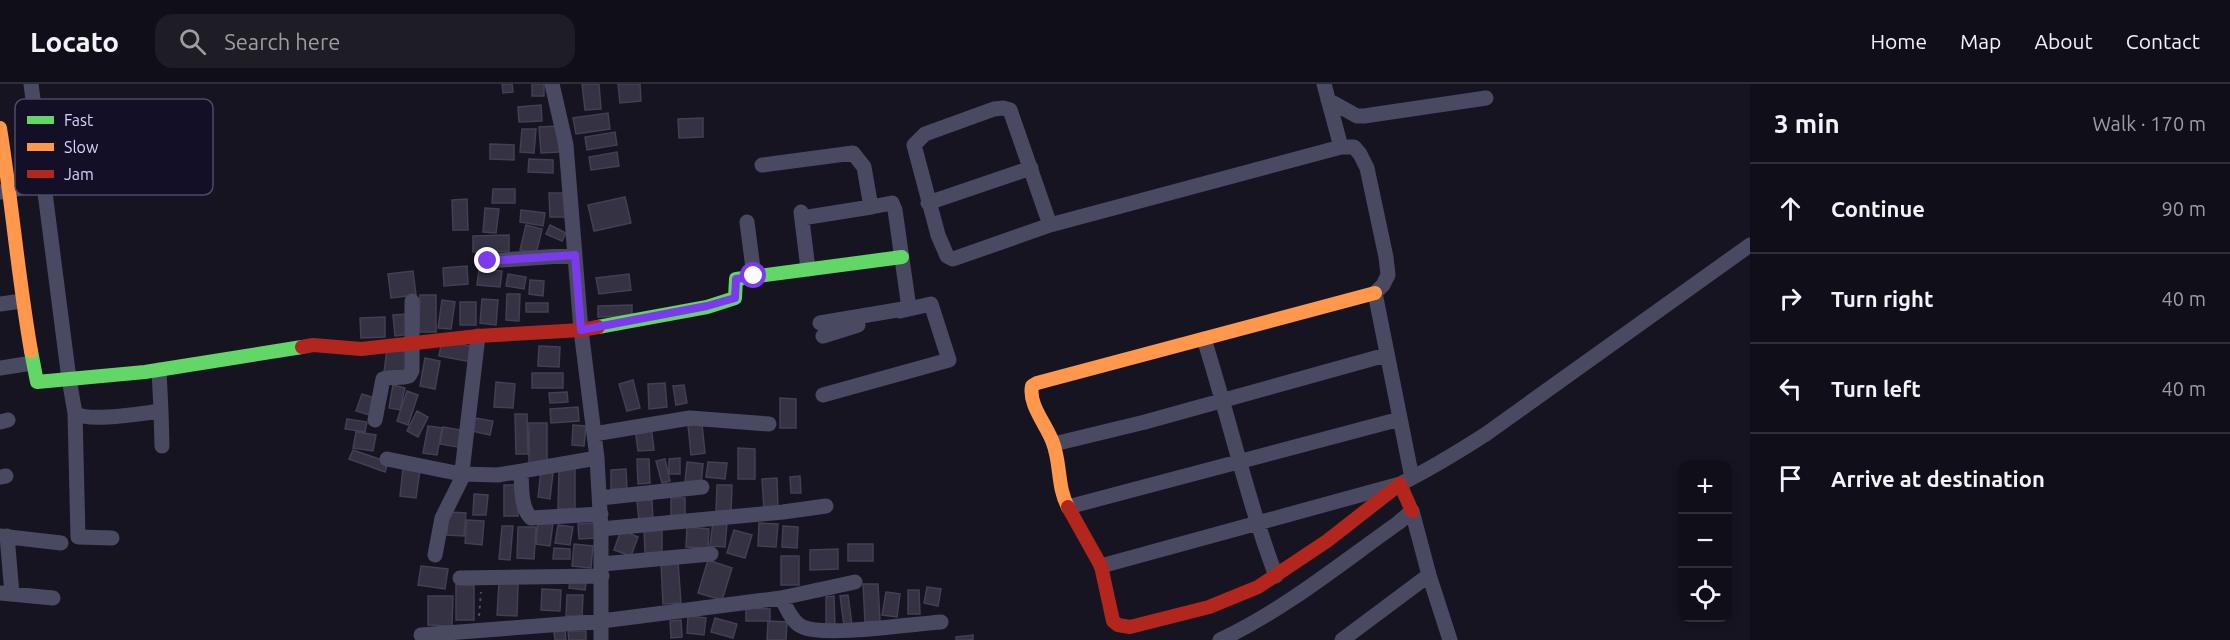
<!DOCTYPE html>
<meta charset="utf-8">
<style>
:root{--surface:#100f19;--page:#1e1d26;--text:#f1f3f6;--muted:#9c9ca2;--line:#302f38}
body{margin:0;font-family:Ubuntu,sans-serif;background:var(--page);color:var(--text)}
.controls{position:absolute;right:18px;bottom:18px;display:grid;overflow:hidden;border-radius:12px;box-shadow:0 3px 9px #0003}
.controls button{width:54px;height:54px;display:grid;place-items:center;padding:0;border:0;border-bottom:2px solid var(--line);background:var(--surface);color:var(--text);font:30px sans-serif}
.stop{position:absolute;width:18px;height:18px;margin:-14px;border:4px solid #7c3aed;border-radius:50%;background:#fff}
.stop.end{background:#7c3aed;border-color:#fff;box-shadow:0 2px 6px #0008}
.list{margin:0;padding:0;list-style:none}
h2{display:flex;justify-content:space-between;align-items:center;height:78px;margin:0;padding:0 24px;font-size:26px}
h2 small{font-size:20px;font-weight:400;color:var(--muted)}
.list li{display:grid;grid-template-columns:39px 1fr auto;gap:18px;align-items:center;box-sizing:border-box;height:90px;padding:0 24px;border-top:2px solid var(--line)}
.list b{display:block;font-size:22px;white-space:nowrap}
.list em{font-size:20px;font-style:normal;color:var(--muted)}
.icon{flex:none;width:33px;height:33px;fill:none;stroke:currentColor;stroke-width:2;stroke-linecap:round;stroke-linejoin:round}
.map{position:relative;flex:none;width:1750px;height:556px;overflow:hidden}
header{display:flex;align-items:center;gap:36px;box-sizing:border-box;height:84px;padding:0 30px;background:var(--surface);border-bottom:2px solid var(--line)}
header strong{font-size:28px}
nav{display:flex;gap:33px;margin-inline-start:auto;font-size:21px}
.search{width:420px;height:54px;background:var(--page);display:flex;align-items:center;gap:15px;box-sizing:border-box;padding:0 21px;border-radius:18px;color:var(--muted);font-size:22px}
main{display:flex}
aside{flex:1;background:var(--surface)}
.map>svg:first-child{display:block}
</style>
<header>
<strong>Locato</strong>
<div class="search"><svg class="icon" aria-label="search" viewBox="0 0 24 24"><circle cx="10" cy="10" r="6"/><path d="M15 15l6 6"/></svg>Search here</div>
<nav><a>Home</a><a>Map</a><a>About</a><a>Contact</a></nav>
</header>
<main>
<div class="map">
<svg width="1750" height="556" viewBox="0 0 1750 556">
<rect width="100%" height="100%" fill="#161421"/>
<path fill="#343243" stroke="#433f54" stroke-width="1.5" d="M502,0h10l1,8 -10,1z
M532,0h12v12h-12z
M582,0h17l2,25 -16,1z
M618,0h22l1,17 -21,2z
M541,21l1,16 -23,1 -1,-15z
M608,29l2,16 -34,5 -3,-16z
M703,34v19l-24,1 -1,-19z
M557,42l2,26 -18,1 -2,-26z
M522,45h14l-2,24 -14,-1z
M615,48l2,13 -30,5 -2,-13z
M490,60l24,1v15l-24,-1z
M617,68l2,14 -28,4 -2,-13z
M529,75l24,1v13l-25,-1z
M493,105h22v14h-23z
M549,109h16l1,24h-16z
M625,113l6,26 -37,8 -6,-26z
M467,115l1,31h-15l-1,-30z
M485,124l14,1 -3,24 -13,-1z
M521,126l24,3 -2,13 -23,-4z
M526,141l16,4 -6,25 -16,-4z
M550,141l16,8 -4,8 -16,-7z
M509,151v16l-36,1v-16z
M467,182l1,18 -24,2 -1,-18z
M479,185l23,2 -2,16 -23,-2z
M413,187l3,24 -25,3 -3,-24z
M508,190l18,3 -2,12 -18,-3z
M629,190l2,16 -32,4 -3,-16z
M530,196l14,1 -1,15 -14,-2z
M507,210h13l-1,27 -13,-1z
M420,211h16v37h-17z
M482,215l16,1 -2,25 -16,-2z
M442,216l13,2 -4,27 -13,-1z
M460,218h16v23h-16z
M526,219h22v9h-22z
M632,221v11l-34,1v-11z
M408,230l2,20 -15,2 -2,-21z
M385,233v20l-24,1 -1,-20z
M442,256l32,7 -3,15 -32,-6z
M539,262l21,1 -1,20 -21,-1z
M387,265l23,3 -3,23 -23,-3z
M425,274l15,3 -5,28 -15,-3z
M532,289h31v15h-31z
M633,296l7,28 -13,3 -8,-27z
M496,298l19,2 -2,24 -19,-1z
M665,299l2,24 -18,2 -1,-25z
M393,301l12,3 -5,22 -11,-2z
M684,301l3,18 -11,2 -3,-19z
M407,307l11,4 -10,30 -11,-4z
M567,308l1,10 -18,1 -1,-10z
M362,310l13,4 -5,17 -14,-4z
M780,314l16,1v29h-16z
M578,323l1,14 -28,2 -1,-14z
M417,327l11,6 -10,20 -11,-6z
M515,330h12l1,40h-12z
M475,334l18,3 -3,14 -18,-4z
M347,335l20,3 -2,10 -20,-3z
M529,339h18v40h-18z
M702,340l3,29 -14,2 -3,-30z
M573,341l13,1 -2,20 -12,-1z
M428,342l14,2 -5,27 -14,-2z
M651,342l3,24 -16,1 -3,-23z
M443,343l23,4 -3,17 -23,-4z
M356,348l20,3 -3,16 -20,-3z
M738,364l17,1v30h-17z
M353,366l35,12 -3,10 -36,-13z
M680,374v16h-11v-15z
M637,375h12l1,24 -12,1z
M665,375l5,22 -8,2 -6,-22z
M687,378l16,2 -2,20 -16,-2z
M708,378l19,1 -2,16 -19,-2z
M403,384l17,2 -4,28 -16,-2z
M559,384h16v41h-17z
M626,385l1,20h-16v-19z
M541,387l12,2 -3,26 -12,-2z
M800,392l1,17h-10l-1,-16z
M777,394l1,31 -14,1 -2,-31z
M504,401h14v31h-14z
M717,401h15l-1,27h-15z
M474,410l14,1 -2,20h-13z
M671,414h14v23l-14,-1z
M652,416l1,20 -14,1 -2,-20z
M448,428l18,1 -2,23 -17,-1z
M467,436l17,1 -2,24 -17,-2z
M713,437l14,2 -2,24 -15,-1z
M538,438l15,1 -3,23 -14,-2z
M594,439l1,15 -16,1 -1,-15z
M759,439l19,1 -2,23 -18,-1z
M558,441l15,2 -3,18 -15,-2z
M502,442h11l-3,34 -11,-1z
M783,442l15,1 -1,21 -15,-1z
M518,443h18l-2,32 -17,-1z
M662,443v26h-17l-1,-25z
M687,443l22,2 -1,19 -22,-1z
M621,446l17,7 -7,19 -17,-6z
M734,446l18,5 -7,23 -18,-5z
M574,460l19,2 -2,22 -19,-2z
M848,460h25v17h-25z
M554,464l16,1v10h-17z
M838,465v20l-28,1v-20z
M781,472h18v29h-18z
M708,476l24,8 -10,32 -24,-7z
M678,477l3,42 -18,1 -2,-42z
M421,482l27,3 -3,20 -27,-4z
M570,497l16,2 -1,7 -16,-2z
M499,499l19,1 -1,32 -20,-1z
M456,500l18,1v35h-18z
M863,500h15l2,37 -15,1z
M927,503l14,2 -3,17 -14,-3z
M542,505l19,1 -1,21 -19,-1z
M908,506h11l1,24h-12z
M886,508l14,2 -3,23 -15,-2z
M567,511h16l-1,22 -16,-1z
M848,511l4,30 -8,1 -4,-30z
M428,512h25l-1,30 -24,-1z
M834,512l1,33h-9v-32z
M746,524l24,1v12h-24z
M688,532l18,2 -2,17 -17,-2z
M715,534l22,6 -4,14 -22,-6z
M681,536l1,17 -11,1 -1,-17z
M768,537l19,1 -1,18h-19z
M565,547l1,9h-11l-1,-8z
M568,547h18v9h-17z
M973,551v5h-17v-3z"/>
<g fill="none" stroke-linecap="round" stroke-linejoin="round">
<path stroke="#44505f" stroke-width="2" stroke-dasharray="3 4.5" stroke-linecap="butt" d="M479,532l2,-24"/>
<path stroke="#4a4962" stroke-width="15" d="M31,0l38,295 6,34c14,10 68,0 86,-2l-2,-41
M552,0l14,61 15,185 16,128 4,71v111
M1324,0l17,63h13l6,7 7,14 19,89 2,18 -5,10 -8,8 37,185
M1328,16l29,16h7l122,-18
M762,81l91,-12 11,14 7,40 21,-4 3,7 14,98 -89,15
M0,108l44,-8
M928,119l103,-35
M801,128l7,57
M802,134l69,-11
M747,138l7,54
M1050,141l-40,-115 -7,-2 -9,1 -69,25 -11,11 24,90 9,21 6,3 97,-34 291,-78
M488,177l87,-6
M0,220l22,-3
M823,252l35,-11
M1204,255c25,79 43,160 72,237
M0,284l32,-5
M823,311l126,-35 -18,-56 -31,7
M161,327l1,35
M75,329l3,124 34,1
M375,336l8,-41c9,-3 17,0 26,-3l3,-5v-70
M0,338l8,-2
M594,350l96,-16 79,6
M1054,360l91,-22 241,-67
M387,375l74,15 37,1 99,-17
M521,388c1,14 -1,35 10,46l70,-4
M0,393l6,-1
M600,414l102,-11
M1068,423l332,-88
M601,445l182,-17 43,-6
M0,452l61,7
M7,452l5,58
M435,471l7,-37 19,-38 17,-144
M602,480l109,-10
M1101,482l299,-82c30,-15 58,-32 86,-50l264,-189
M460,494l142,-2
M0,509l53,5
M781,514l74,-16
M421,551l181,-14 179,-23c6,10 11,25 22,29 21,10 110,-3 138,-5
M1220,556c64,-30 120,-76 178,-117l14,-12 17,64 21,65
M1342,556l87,-65"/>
<path stroke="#63d668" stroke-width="14" d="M598,243l109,-20 28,-9 1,-19 166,-22
M31,267l6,31 108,-10 157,-25"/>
<path stroke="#ff974d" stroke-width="14" d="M0,44c12,74 18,149 31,223
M1068,423c-11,-20 -7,-43 -15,-64 -6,-18 -25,-38 -21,-57l5,-3 338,-90"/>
<path stroke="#b3261e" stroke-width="14" d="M302,263l11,-2 48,4 117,-13 103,-6 17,-3
M1068,423l33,59 12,55 5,4 12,2 79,-20 49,-20 69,-46 73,-57 12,27"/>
</g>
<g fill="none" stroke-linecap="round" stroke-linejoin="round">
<path stroke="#7c3aed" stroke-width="8" d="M488,177l87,-6 6,75 126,-24 28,-8 1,-19 18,-3"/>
</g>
<rect x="15" y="15" width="198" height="96" rx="9" fill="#130f26" stroke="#4e4a67" stroke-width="1.5"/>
<rect x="27" y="32" width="27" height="8" fill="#63d668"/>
<rect x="27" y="59" width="27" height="8" fill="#ff974d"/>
<rect x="27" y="86" width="27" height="8" fill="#b3261e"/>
<g font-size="16" fill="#d9d4ff">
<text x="64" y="42">Fast</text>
<text x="64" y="69">Slow</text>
<text x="64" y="96">Jam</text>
</g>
</svg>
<div class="controls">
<button>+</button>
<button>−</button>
<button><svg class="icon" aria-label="locate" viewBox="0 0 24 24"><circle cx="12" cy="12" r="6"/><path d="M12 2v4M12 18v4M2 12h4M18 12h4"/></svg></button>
</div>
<div class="stop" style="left:754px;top:192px"></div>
<div class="stop end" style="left:488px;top:177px"></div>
</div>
<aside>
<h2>3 min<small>Walk · 170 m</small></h2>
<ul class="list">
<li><svg class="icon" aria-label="ahead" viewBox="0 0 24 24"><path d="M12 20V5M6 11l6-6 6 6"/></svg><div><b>Continue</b></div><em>90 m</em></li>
<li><svg class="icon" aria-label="right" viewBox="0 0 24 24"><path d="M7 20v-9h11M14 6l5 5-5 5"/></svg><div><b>Turn right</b></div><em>40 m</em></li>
<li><svg class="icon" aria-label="left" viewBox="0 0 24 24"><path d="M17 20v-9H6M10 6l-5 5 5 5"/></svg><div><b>Turn left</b></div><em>40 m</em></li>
<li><svg class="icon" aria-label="arrive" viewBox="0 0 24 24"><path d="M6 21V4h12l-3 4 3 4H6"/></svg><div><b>Arrive at destination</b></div></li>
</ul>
</aside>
</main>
